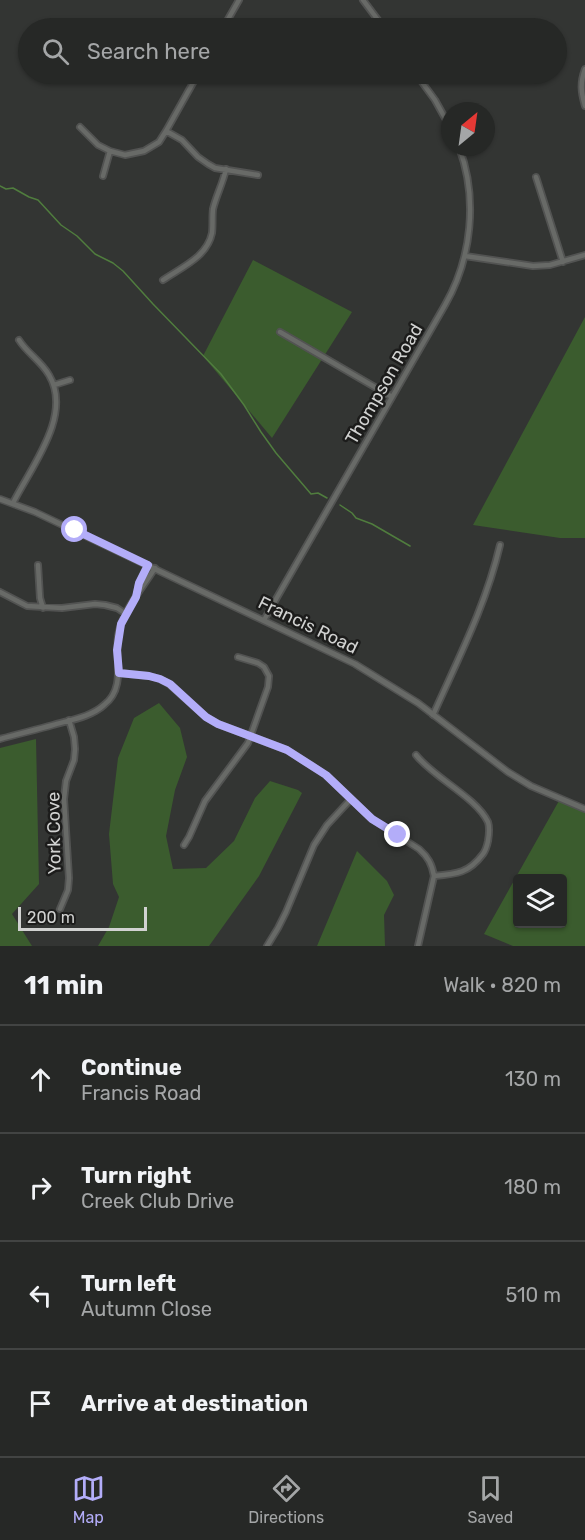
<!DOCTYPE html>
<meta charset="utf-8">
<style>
:root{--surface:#262826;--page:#323432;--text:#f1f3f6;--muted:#a4a6a7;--line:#424443;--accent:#b3adf9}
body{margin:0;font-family:Rubik,sans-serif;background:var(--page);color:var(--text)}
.controls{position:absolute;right:18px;bottom:18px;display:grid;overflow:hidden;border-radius:6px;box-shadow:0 2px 4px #0004}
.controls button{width:54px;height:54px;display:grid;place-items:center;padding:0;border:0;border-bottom:2px solid var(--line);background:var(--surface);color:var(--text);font:30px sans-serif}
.compass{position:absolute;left:441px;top:102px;width:54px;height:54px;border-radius:50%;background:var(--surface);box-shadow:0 2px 4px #0004;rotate:29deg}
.scale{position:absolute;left:18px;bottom:15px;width:129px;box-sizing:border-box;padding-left:6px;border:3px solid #d1d2d1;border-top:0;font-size:16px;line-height:21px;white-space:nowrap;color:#d1d2d1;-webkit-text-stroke:4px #1c1c1b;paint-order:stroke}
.stop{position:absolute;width:18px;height:18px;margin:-14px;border:4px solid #b3adf9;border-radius:50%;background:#fff}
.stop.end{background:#b3adf9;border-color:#fff;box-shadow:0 2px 6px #0008}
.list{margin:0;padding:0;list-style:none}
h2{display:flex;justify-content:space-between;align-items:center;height:78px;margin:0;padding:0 24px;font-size:26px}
h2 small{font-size:20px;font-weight:400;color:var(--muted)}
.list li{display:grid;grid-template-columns:39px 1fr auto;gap:18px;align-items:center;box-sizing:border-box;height:108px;padding:0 24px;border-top:2px solid var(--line)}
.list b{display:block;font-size:22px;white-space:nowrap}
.list p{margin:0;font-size:20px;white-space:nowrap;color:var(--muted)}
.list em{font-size:20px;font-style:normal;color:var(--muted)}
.icon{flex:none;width:33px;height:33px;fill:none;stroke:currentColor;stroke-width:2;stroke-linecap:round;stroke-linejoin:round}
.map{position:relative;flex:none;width:585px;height:946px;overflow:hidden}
.search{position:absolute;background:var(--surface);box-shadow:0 2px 4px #0004;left:18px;right:18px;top:18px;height:66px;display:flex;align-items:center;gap:15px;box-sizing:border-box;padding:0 21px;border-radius:33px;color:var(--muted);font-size:22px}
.sheet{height:510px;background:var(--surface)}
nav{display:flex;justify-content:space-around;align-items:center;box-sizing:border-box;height:84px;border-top:2px solid var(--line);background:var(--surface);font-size:16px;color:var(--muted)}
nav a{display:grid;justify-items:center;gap:3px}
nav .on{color:var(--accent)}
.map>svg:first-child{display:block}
</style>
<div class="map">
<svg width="585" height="946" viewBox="0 0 585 946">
<rect width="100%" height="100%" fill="#333533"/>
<path fill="#3b5c2e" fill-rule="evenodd" d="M253,260l99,52 -80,126 -69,-82z
M585,317v221h-25l-87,-13z
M159,703l21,25 7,29 -12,33 -9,46 7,33 33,-1 28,-27 21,-43 15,-17 28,9 4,3 -43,83 -50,70h-111l11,-19 10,-30 -6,-13 -4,-50 9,-76 16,-40z
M36,739l3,145 -27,30 20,32h-32v-198z
M560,799l25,9v138h-72l-29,-12zM518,879h44v45h-44z
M357,851l30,30 7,14 -10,20 1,31h-68z"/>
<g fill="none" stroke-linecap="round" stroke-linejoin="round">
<path stroke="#507d3e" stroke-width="1.5" d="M0,186l6,3 7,-1 16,9 9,3 23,25 16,11 18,18 18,9 10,8 30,33 68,70 23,31 17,27 15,21 35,41 7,-1 9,5
M340,505l12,8 4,5 16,6 38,22"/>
<g stroke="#525352" stroke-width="8">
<path id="minor" d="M363,0l21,28
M223,28l16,-28
M585,69c-5,14 -4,23 0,37
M416,74l19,26 15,27
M80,127l18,18 12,6 15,4 19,-4 15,-9 7,-11 32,-57
M166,131l16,9 16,17 10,7 7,4 43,7
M103,176l7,-25
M536,177l27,85
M465,256l68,10 17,-1 35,-10
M163,280c19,-13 44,-23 49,-47 1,-8 0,-16 1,-24 3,-13 10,-26 13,-40
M280,332l112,65
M54,385l16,-5
M13,503c18,-36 60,-88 36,-128 -8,-14 -22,-22 -30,-35
M38,565l2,33 3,10
M0,592l27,14 35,2 33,-4 10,1 12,3 9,6
M137,594l2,-11 9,-18
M264,620l181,-315c27,-47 33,-107 14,-158
M119,673l30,3 11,3 9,5 37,33 12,7 69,26 39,25 46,44 47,30c9,8 13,15 15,27l-16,70
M433,715c25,-56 53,-110 67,-170
M0,739c18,-5 35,-9 53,-14 17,-5 38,-8 51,-20 22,-17 11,-45 14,-69 4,-25 24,-47 37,-68
M416,755c18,23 60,42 72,67 2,6 1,13 0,19 -1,5 -2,9 -5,13 -14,19 -26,20 -49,22
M184,845l5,-8 16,-36 43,-58 20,-56 1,-11 -5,-9 -6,-4 -20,-6
M60,909l8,-19 1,-12 -5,-79 2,-18 8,-21 1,-11 -1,-12 -5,-17
M267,946l11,-18 8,-16 28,-67 13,-20 24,-26"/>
</g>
<g stroke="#525352" stroke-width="8">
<path id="tertiary" d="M0,499l35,13 320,152 63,39 90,69 23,14 54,23"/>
</g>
<use href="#minor" stroke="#686a67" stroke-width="4.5"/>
<use href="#tertiary" stroke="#686a67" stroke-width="5"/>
</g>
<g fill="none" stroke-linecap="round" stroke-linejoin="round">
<path stroke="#b3adf9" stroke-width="8" d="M75,530l73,35 -9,18 -3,14 -15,27 -4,26 2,23 30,3 11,3 10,5 36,33 12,7 69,26 39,25 46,44 26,16"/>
</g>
<g text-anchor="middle" stroke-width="5" stroke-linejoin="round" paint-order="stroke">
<g font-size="18" fill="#d1d2d1" stroke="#1c1c1b">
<text transform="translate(384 384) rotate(-60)" y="6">Thompson Road</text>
<text transform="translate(308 625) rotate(26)" y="6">Francis Road</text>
<text transform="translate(54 833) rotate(-91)" y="6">York Cove</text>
</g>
</g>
</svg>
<div class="controls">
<button><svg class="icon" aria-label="layers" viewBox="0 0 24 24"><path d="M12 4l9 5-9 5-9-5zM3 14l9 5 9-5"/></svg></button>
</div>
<svg class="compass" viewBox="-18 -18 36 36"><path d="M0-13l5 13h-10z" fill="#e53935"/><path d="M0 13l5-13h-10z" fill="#a4a6a7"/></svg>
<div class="scale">200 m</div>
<div class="stop" style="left:75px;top:530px"></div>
<div class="stop end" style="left:398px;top:835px"></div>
<div class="search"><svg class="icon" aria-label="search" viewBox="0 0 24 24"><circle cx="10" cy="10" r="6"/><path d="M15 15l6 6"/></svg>Search here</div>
</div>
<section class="sheet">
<h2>11 min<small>Walk · 820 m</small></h2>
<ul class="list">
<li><svg class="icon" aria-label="ahead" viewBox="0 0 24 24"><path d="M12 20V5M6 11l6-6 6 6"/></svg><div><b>Continue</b><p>Francis Road</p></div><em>130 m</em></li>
<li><svg class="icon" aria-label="right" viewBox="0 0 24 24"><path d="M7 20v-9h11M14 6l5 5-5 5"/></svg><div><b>Turn right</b><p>Creek Club Drive</p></div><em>180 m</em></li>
<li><svg class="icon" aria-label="left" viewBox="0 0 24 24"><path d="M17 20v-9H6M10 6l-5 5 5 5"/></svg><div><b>Turn left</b><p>Autumn Close</p></div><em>510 m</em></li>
<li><svg class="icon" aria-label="arrive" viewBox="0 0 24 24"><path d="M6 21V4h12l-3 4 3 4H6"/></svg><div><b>Arrive at destination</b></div></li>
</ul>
</section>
<nav>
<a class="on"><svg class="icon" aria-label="map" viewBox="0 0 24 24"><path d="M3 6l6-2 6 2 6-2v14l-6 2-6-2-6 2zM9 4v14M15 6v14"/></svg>Map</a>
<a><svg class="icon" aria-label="directions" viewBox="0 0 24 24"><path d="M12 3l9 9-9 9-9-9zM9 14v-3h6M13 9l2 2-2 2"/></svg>Directions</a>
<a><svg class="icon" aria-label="saved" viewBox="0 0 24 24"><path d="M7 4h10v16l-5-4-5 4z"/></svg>Saved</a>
</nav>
